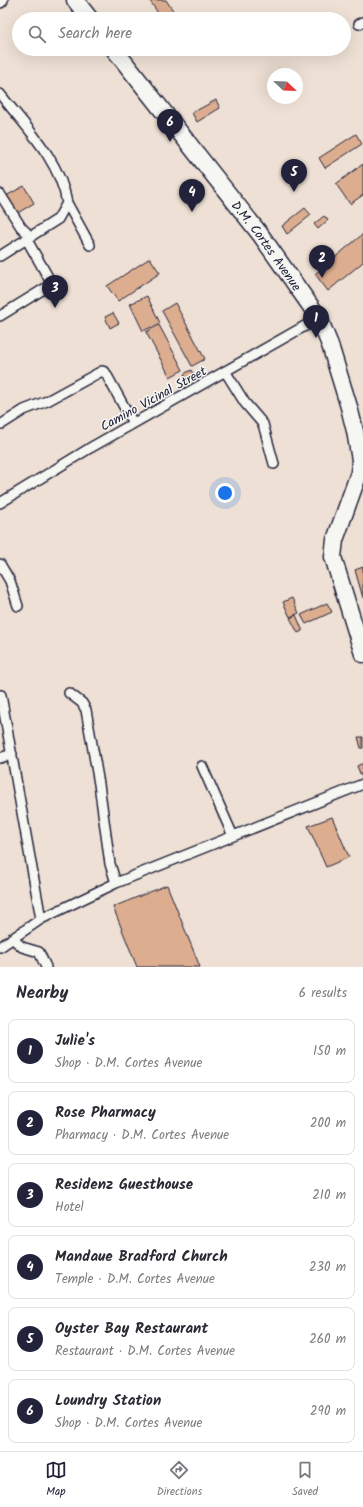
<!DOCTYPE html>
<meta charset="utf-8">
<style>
:root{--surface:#fff;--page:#f7f7f7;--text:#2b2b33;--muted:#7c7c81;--line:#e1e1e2;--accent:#22223b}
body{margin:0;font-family:Kalam,sans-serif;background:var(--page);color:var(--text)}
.compass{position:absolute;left:267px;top:68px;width:36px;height:36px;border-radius:50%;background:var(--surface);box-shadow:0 4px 16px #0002;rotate:113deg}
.you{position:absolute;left:225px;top:493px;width:14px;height:14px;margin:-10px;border:3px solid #fff;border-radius:50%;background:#1a73e8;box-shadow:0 0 0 6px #1a73e833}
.badge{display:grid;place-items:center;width:26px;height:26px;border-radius:50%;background:var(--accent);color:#fff;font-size:13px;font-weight:700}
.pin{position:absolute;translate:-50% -33px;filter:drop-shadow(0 1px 2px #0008)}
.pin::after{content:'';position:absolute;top:21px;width:14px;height:12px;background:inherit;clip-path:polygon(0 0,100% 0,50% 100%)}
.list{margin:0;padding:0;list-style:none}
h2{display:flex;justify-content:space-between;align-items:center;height:52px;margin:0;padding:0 16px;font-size:17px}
h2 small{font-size:13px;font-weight:400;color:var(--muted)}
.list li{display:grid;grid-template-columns:26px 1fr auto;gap:12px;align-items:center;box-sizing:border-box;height:64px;margin:0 8px 8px;padding:0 8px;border:1px solid var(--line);border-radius:8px}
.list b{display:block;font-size:15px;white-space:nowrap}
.list p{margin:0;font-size:13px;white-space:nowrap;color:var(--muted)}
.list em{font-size:13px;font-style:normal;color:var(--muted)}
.icon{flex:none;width:22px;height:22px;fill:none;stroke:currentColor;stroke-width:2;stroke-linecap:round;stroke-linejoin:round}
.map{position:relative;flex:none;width:363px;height:967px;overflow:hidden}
.search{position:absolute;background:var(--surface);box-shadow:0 4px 16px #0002;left:12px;right:12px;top:12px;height:44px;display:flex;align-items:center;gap:10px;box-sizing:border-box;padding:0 14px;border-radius:22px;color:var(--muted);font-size:15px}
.sheet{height:484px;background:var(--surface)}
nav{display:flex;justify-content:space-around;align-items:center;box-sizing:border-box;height:56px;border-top:1px solid var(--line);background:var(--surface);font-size:11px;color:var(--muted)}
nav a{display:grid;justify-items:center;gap:2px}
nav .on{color:var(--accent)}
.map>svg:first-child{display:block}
</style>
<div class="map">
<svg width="363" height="967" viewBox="0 0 363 967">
<rect width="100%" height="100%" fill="#eee0d4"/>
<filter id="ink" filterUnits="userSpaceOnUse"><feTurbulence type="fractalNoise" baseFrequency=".025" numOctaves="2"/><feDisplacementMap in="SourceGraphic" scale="8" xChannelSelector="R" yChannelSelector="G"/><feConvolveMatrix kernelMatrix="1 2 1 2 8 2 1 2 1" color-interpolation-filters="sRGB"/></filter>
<g filter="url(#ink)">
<path fill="#ddad8f" stroke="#22223b" d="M151,0h15l10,15 -6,4h-8l-12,-18z
M216,100l4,8 -23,14 -5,-9z
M356,134l6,10 -37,24 -6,-10z
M363,164v31l-13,9 -14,-20z
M24,186l10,17 -18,11 -10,-18z
M305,208l6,7 -24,19 -5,-8z
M324,216l4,4 -10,9 -4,-5z
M363,234v28l-35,29 -13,-17z
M150,258l10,15 -42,28 -11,-15z
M147,296l13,27 -17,8 -13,-27z
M175,303l30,56 -13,7 -30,-55z
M113,313l6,10 -9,5 -5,-11z
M159,325l24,45 -13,7 -24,-45z
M191,370l5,8 -8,4 -4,-8z
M363,567v31l-8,-28z
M292,598l7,15 -9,4 -7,-15z
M327,603l5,9 -26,12 -5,-9z
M296,615l6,14v2l-4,2 -8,-15z
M358,737h5v11h-2z
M361,764h2v11l-2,1 -4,-10z
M332,817l17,40 -23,10 -18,-41z
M167,885l33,82h-63l-24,-60z"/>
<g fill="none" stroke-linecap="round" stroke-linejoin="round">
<g stroke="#22223b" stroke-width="12">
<path id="street" d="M359,24l4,-2
M0,94c26,33 60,66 67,109l-9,16 -58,37
M0,194l21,33 10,10
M67,203l23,42
M0,316l52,-32 -25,-44
M225,371l20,32 18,21 11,40
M2,424l22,-14 23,-9 55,-30 3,1 28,51
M0,503l90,-55 229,-130
M0,564l10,17 8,25
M69,693l13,10 4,7 13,74 11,80 6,19
M1,695l40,224
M0,758l12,-4
M202,766l31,70
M12,938l10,9 17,5 7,15
M0,947l41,-28 75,-36 247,-99"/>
</g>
<g stroke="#22223b" stroke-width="16">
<path id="secondary" d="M0,1l1,-1"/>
</g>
<g stroke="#22223b" stroke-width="19">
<g id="highway">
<path d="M75,0l15,19"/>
<path id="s1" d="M114,49l146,185 59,84 11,27 19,62 6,24 5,29 -1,13 -24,67 -2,17 30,97"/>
</g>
</g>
<use href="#street" stroke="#f6f6f2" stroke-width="9"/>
<use href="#secondary" stroke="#f6f6f2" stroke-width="13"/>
<use href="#highway" stroke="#f6f6f2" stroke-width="16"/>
</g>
</g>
<g text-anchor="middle" stroke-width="3" stroke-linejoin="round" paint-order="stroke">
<g font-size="13" fill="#22223b" stroke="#f6f6f2">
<text dy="5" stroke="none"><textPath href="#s1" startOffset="249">D.M. Cortes Avenue</textPath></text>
<text transform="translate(153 398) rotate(-29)" y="5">Camino Vicinal Street</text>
</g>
</g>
</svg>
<svg class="compass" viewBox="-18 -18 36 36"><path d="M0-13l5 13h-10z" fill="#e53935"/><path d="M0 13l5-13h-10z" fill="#7c7c81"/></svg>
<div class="you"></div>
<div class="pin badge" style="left:316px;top:338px">1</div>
<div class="pin badge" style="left:322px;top:278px">2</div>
<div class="pin badge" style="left:55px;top:308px">3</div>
<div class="pin badge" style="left:192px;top:212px">4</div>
<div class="pin badge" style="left:294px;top:192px">5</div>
<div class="pin badge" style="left:170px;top:142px">6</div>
<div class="search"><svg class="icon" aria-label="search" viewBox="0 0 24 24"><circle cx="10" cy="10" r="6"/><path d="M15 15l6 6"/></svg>Search here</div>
</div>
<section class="sheet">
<h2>Nearby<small>6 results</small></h2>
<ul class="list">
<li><span class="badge">1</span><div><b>Julie's</b><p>Shop · D.M. Cortes Avenue</p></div><em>150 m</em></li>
<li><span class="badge">2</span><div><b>Rose Pharmacy</b><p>Pharmacy · D.M. Cortes Avenue</p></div><em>200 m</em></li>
<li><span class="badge">3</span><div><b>Residenz Guesthouse</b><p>Hotel</p></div><em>210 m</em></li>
<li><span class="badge">4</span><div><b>Mandaue Bradford Church</b><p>Temple · D.M. Cortes Avenue</p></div><em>230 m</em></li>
<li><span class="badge">5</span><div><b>Oyster Bay Restaurant</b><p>Restaurant · D.M. Cortes Avenue</p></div><em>260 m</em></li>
<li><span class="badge">6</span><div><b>Loundry Station</b><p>Shop · D.M. Cortes Avenue</p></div><em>290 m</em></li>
</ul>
</section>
<nav>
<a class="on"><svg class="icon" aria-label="map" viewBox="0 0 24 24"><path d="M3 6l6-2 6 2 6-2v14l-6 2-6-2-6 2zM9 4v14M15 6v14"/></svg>Map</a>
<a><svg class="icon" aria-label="directions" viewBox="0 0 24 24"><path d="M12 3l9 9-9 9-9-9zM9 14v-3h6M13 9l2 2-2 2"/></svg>Directions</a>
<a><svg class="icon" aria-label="saved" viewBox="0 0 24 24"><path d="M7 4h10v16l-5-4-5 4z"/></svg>Saved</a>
</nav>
